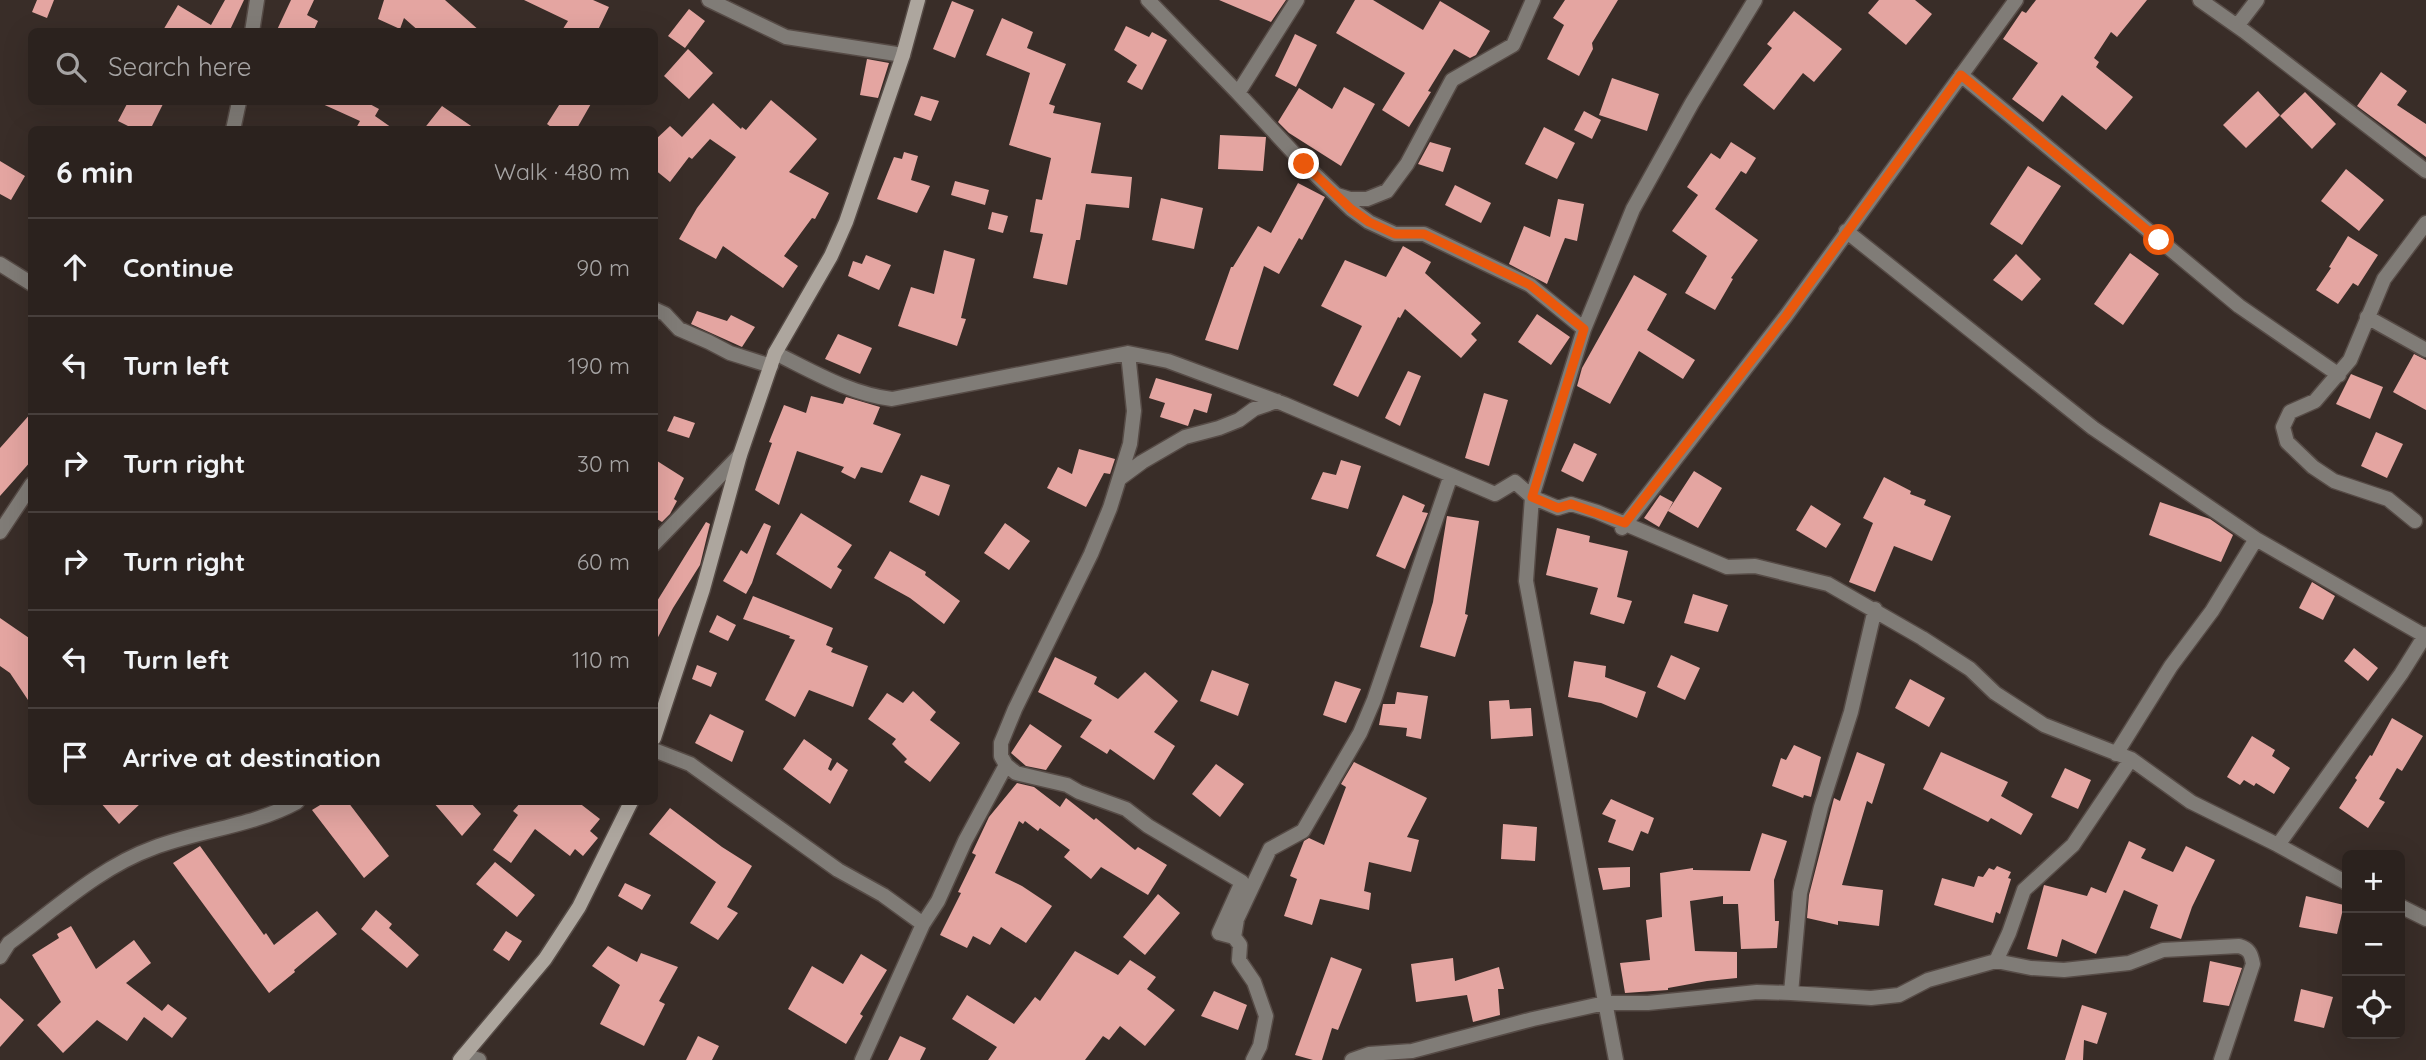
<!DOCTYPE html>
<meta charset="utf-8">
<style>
:root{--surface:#2b221e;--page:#332a27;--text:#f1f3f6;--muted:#a6a4a4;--line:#473f3c}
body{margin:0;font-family:Quicksand,sans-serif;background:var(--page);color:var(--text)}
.controls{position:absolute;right:21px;bottom:21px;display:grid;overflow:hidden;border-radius:10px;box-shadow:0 7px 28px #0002}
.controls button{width:63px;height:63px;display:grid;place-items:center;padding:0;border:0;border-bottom:2px solid var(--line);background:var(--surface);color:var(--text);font:35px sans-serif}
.stop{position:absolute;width:21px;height:21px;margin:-16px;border:5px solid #ea580c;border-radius:50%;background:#fff}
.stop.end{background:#ea580c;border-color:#fff;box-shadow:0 2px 7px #0008}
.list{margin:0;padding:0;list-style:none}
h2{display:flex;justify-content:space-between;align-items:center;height:91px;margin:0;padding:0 28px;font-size:30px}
h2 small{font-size:23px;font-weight:400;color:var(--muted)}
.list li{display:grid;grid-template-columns:46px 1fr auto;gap:21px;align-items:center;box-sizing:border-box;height:98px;padding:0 28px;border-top:2px solid var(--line)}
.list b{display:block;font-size:26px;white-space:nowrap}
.list em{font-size:23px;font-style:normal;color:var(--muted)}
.icon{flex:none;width:38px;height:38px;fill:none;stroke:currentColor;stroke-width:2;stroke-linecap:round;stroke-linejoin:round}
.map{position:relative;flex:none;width:2426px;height:1060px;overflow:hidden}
.search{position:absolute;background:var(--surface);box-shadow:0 7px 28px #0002;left:28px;top:28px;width:630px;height:77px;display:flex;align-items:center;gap:18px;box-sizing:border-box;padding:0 24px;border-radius:10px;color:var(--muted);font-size:26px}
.panel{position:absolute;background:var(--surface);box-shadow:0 7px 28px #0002;left:28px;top:126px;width:630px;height:679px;border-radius:10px}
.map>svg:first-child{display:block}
</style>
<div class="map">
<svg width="2426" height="1060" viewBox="0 0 2426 1060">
<rect width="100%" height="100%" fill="#392d28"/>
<path fill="#e4a5a1" d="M37,0h17l-7,18 -15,-6z
M225,0h19l-15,32h-67l16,-27 33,20z
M291,0h23l-7,15 11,6 -5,11h-37z
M384,0h61l36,32h-61l-16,-14 -4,11 -22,-10z
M524,0h69l16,7 -12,25h-36l7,-11z
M1219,0h67l-15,22z
M1355,0h18l50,30 17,-29 50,30 -14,24 -6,3 -16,-9 -26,42 3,1 -22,35 -27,-17 23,-37 -69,-40z
M1565,0h53l-26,43 1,6 -14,27 -32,-17 17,-34 -11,-7z
M1879,0h36l17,14 -26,31 -38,-32z
M2036,0h111l-30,37 -6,-5 -17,26 5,4 -3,5 37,30 -27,33 -44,-35 -19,27 -31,-23 26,-36 -35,-24 19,-28 4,2z
M952,1l22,9 -19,48 -22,-9z
M689,9l16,12 -20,27 -17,-12z
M1794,11l48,38 -28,33 -11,-9 -29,37 -31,-25 29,-37 -5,-4z
M1002,18l31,14 -6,16 39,16 -17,40 6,2 -2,7 48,10 -10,50 41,4 -3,31 -43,-4 -6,36h-4l-9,45 -34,-7 10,-44 -13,-2 6,-33 6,1 9,-42 -42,-13 21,-72 -44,-18z
M1126,26l23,11 3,-5 15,8 -25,50 -15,-8 10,-17 -23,-15z
M1295,34l22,11 -21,42 -21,-11z
M688,49l25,24 -24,26 -25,-23z
M867,59l22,4 -11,35 -18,-3z
M2381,72l26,19 -10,14 29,19v33l-69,-51z
M1612,78l47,16 -12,37 -48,-16z
M1344,87l31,17 -34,62 -52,-33 -11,-11 21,-34 33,21z
M2258,91l22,24 -34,33 -23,-23z
M2305,92l31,32 -24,25 -32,-33z
M921,96l18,5 -8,20 -17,-6z
M771,100l46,39 -28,33 40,21 -14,26 -3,-1 -28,38 14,10 -15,22 -60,-42 -7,13 -37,-20 18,-31 39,-51 -26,-18 -18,20 -3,-2 -19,25 -16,-13v-28l16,-15 12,11 31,-34 28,26 1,-2 4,3z
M128,102h36l-14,28h-14l-18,-9z
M318,102h48l13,7 -4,7 20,14h-40l5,-9z
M561,102h31l-16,28h-21l-8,-6z
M442,106l35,24h-54z
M1584,111l17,9 -9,19 -18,-9z
M1544,127l31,16 -18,36 -32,-15z
M1220,135l46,2 -3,34 -45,-2z
M1430,142l21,6 -8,24 -25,-8z
M1731,142l25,16 -10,16 -5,-3 -26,38 43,31 -27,38 2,1 -18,31 -30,-17 22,-37 -35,-25 26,-36 -11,-8 24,-34 9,6z
M904,152l14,4 -7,24 19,6 -13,27 -40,-14 17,-42 8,2z
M0,161l25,15 -14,24 -11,-6z
M2028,166l33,20 -39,59 -32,-21z
M2346,169l38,31 -25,31 -38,-30z
M955,181l34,9 -4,15 -34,-10z
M1298,183l27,14 -23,43 -3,-2 -20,36 -15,-8 -26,84 -33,-10 26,-73h2l25,-41 13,7z
M1455,185l36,18 -10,20 -36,-18z
M1161,198l42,10 -9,41 -42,-9z
M1558,199l26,5 -7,37 -12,-3 -18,46 -38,-20 15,-38 26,11z
M992,212l16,4 -5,17 -15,-4z
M2348,236l30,19 -20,31 -5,-3 -15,21 -22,-14 15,-22 -2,-1z
M1403,246l28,16 -6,11 56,50 -10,11 6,6 -16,18 -56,-49 -5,9 -2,-1 -40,80 -25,-12 29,-59 -41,-20 24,-46 41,17z
M944,250l31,9 -14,59 5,1 -9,27 -59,-20 13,-39 23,7z
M2130,253l29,21 -36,51 -29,-21z
M2016,254l25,25 -19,22 -29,-21z
M866,255l25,10 -12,25 -31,-14 5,-15 9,3z
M1634,275l33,19 -20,36 48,30 -12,19 -44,-28 -29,53 -33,-18 5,-18z
M697,311l30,10 4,-6 24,12 -13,20 -51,-23z
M1537,314l33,23 -19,28 -33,-23z
M838,334l34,14 -12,26 -35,-15z
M2414,354l12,6v50l-33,-18z
M1408,371l13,5 -21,50 -15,-8z
M2351,374l32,13 -13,32 -34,-15z
M1156,378l56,16 -5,19 -13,-4 -6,17 -28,-9 5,-14 -16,-5z
M1484,393l24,7 -19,66 -24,-8z
M811,396l32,8 3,-7 34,10 -7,17 28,10 -19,39 -21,-6 -6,12 -14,-7 3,-5 -47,-16 -18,54 -24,-15 17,-47 -3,-1 15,-37 22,8z
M32,412v48l-32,36v-48z
M674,416l21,7 -6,15 -22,-7z
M2376,432l27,12 -16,34 -26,-12z
M1574,443l23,11 -14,28 -22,-11z
M1079,449l36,10 -5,15 -6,-1 -18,34 -39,-19 11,-21 14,7z
M654,459l30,19 -10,21 3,2 -7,13 -8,8 -7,-4z
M1341,460l20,6 -13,43 -37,-10 12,-27 13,3z
M1694,471l28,17 -24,40 -30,-17z
M921,475l29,10 -11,31 -30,-14z
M1884,477l27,14 -1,3 16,6 -2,5 27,11 -19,45 -38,-15 -19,46 -26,-10 24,-59 -10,-5z
M1403,495l22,10 -3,7 6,1 -23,56 -29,-13z
M1660,495l13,7 -14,25 -15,-9z
M2160,502l50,17 23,16 -12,27 -72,-27z
M1811,505l30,19 -15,24 -30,-18z
M801,513l51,32 -15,22 5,3 -11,19 -55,-35z
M1447,516l32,5 -14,93 3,1 -13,42 -35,-10 13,-45z
M706,522l4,2 -10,41 -27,43 -19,37v-39z
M764,523l7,3 -19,57 -6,11 -23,-13 18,-31 6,4z
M1005,523l25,18 -21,29 -25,-17z
M1557,528l33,8 -1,6 39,9 -11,46 15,4 -8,23 -34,-10 8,-26 -52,-13z
M890,551l36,21 -1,3 35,26 -16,23 -34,-26 -36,-20z
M2312,582l23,14 -12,24 -24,-12z
M1693,594l35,11 -10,27 -34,-9z
M753,596l80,32 -7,17 7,3 -2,4 37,14 -15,41 -44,-17 -14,27 -30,-17 30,-60 -6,-2 1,-2 -47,-17z
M717,615l19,10 -8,16 -19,-9z
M0,618l32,22v66l-22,-33 -10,-7z
M2354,648l24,20 -10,13 -24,-20z
M1671,655l29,13 -15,32 -28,-13z
M1055,657l42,20 -3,7 24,15 27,-27 33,29 -24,31 21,14 -21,34 -44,-31 -3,5 -27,-17 12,-17 -54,-28z
M1574,661l32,5 -1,11 41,15 -9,26 -36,-15 -33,-6z
M697,665l20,8 -6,14 -19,-8z
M1212,670l37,14 -11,32 -38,-15z
M1910,679l35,19 -16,29 -34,-19z
M1335,681l26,8 -15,34 -23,-8z
M913,691l23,21 -6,8 30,23 -30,39 -26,-20 3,-3 -15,-15 4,-5 -28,-20 19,-26 16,10z
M1397,692l31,4 -7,43 -15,-3 1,-8 -28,-3 4,-21h12z
M1509,700l1,9 21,-1 2,28 -42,3 -2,-38z
M710,714l34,17 -12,31 -37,-19z
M2392,718l31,18 -21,35 -5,-3 -18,31 6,3 -17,26 -29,-20 18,-28 -2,-2 15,-23 2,1z
M1030,724l32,22 -16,24 -20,-4 -15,-13z
M2252,736l23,14 -3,6 18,12 -16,26 -18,-11 -2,3 -10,-6 -4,5 -13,-8z
M804,739l28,20 -4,10 3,2 6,-9 11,8 -18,34 -47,-35z
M1794,745l27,12 -10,40 -7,-2 -1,3 -31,-12 9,-28 5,2z
M1857,752l28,12 -13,40 -5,-3 -25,84 41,5 -4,36 -41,-5v4l-31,-7 2,-23 25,-97 6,3z
M1941,752l67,30 -7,14 32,18 -12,21 -30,-17 -3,4 -65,-33z
M1354,762l73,36 -20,39 12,3 -8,32 -42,-10 -5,29 7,2 -2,17 -49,-11 -8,26 -28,-9 13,-37 -7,-3 14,-35 5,-3 15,7 22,-58 -5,-3z
M1216,764l28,20 -24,33 -28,-23z
M2065,768l26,12 -13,29 -27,-12z
M1017,783l17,4 26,20 6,-9 28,22 2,-2 39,32 3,-3 29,18 -19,30 -47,-28 -10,12 -27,-22 6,-7 -30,-22 -2,3 -13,-10 -2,3 -4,-3 -24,52 27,13 30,20 -26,37 -25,-16 -11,18 -17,-9 -6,12 -27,-13 21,-42 -3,-1 18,-37 -4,-2 17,-36z
M1611,799l43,19 -6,16 -7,-3 -8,20 -25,-9 8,-22 -14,-6z
M100,802h42l-23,22z
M325,802h23l41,54 -25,22 -52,-68z
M433,802h37l11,12 -19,22z
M521,802h57l22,17 -10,12 8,7 -15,18 -8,-7 -5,7 -35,-27 -24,34 -18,-13 25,-35 -5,-4z
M670,808l52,39 30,19 -25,41 11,6 -20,27 -28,-17 26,-41 -67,-48z
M1503,824l34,3 -2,34 -34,-2z
M1762,833l25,8 -13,39 1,41h4l-2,27 -36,1 -3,-45h-15v-8l-33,5 5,50 42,1v26l-30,3 -39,7v2l-43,3 -5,-30 30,-3 -4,-40 16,-3 -2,-44 33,-5v2l57,1z
M2129,841l17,8 -5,9 32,14 13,-26 29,14 -23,47 -11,32 -31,-11 8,-23 -34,-15 -28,64 -34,-15 -5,18 -30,-8 17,-64 43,11 4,-9 15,6z
M200,846l64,89 2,-2 8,12 43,-34 20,23 -43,36 1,2 -26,21 -96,-130z
M495,862l40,33 -18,22 -41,-33z
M1997,866l14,6 -3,6 3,1 -11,35 -4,-2 -3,11 -59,-18 8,-27 32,9 4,-11 5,1 6,-9 5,2z
M1630,867v20l-27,3 -5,-22z
M625,883l26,12 -9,15 -24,-14z
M1158,894l22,19 -35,42 -22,-18z
M2306,896l38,9 -7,29 -38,-7z
M376,910l16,14 -3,4 30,27 -12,13 -46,-39z
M71,926l25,43 38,-29 17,23 -25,20 36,28 6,-7 19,14 -15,20 -28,-21 -17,24 -30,-21 -34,33 -26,-28 24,-23 -29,-47 27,-17 -2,-4z
M506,931l16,10 -13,20 -16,-11z
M608,946l29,16 4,-9 37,14 -19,34 6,3 -21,42 -44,-22 20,-39 -28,-19z
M1075,951l43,24 12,-15 26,17 -9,12 28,21 -30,36 -25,-20 -11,14 -6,-4 -18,24h-97l9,-13 -45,-28 15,-24 47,29 21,-27 5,4z
M861,954l26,16 -27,44 3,2 -17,28 -58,-35 24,-43 31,18z
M1331,957l31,12 -24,61 -6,-2 -10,32h-9l-18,-5z
M1453,958l2,23 44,-14 5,22h-6l2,26 -27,7 -6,-27 -51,7 -5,-38z
M2210,961l32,7 -13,38 -26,-4z
M2301,989l32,8 -9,31 -30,-7z
M1214,991l33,14 -9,25 -37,-14z
M0,998l24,22 -24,27z
M2082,1005l25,8 -10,31 -13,-4 -1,20h-18z
M698,1036l21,10 -7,14h-26z
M900,1036l26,12 -6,12h-32z"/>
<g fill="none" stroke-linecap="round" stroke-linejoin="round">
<g stroke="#564b46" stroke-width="17">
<path id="street" d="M709,0l77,37 117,18
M1148,0l90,93
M1297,0l-59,93 66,71 47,45 18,13 26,12h29l106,51 54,44 -52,168 -6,84 90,479
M2200,0l44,31 182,140
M2237,26l20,-26
M252,32l5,-32
M1961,75l278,231 100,69
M233,130l6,-28
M1337,195l13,4h17l20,-8 20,-27 45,-84 61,-35 20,-45
M1846,231l247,197 163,111 169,97
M0,264l32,20
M654,309l11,5 14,15 30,13 21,11 41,13
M2367,317l59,33
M1584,329l49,-120 59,-106 63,-103
M775,353c37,18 75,41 117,46l236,-46 40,8 116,43 211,90 20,-12 17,15 26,11 13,-4 26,8 130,55 28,-1 73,18 94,54 48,31 25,24 49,32 87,34 60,43 87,43 69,38
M1128,353l6,58 -4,33 -20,64 -19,46 -76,155 -14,34v13l5,9 10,8 51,12 12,7 47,17 22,17 94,56 -23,51 15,4 6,8 -1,15 15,22 12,34 -6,30 -7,14
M1119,479l23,-17 43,-25 34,-9 20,-8 15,-11 23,-8
M2415,521l-27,-22 -54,-18 -21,-14 -26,-25 -4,-15 7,-15 25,-11 35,-41 34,-81 42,-56
M1622,528l164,-212 230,-316
M0,532l32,-48
M654,544l86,-89
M654,750l36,14 148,106 45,25 40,29 -61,136
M2116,754l55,-88 41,-55 44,-72
M2278,845l123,-171 25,-40
M2400,906l26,13
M923,924l15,-23 27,-60 41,-76
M1234,937l3,-18 33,-70 33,-18 57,-98 14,-33 77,-225
M0,957l9,-14c45,-33 91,-76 144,-95 47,-18 100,-22 144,-46
M1996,961l35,7 33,2 65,-7 34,-13 76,-4c10,3 12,7 14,18l-32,96
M1791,993l80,5 28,-3 29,-15 68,-19 13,-28 15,-43 49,-45 58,-86
M464,1055l15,5
M1352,1060l17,-6 43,-3 121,-32 72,-16h43l109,-11 34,1 9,-100 21,-86 30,-95 24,-103"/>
</g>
<g stroke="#564b46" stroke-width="17">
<path id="secondary" d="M654,738l49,-149 37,-134 35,-102 56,-97 15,-34 57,-167 15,-55
M460,1060l85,-101 34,-52 52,-105"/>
</g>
<use href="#street" stroke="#807c77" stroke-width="14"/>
<use href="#secondary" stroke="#ada69e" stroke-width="14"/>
</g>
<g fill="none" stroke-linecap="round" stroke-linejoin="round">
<path stroke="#ea580c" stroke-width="9" d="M1304,164l47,45 18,13 26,12h29l106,51 54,44 -52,168 26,11 13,-4 54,19 161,-207 175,-241 198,165"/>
</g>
</svg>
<div class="controls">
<button>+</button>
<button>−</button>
<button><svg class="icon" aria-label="locate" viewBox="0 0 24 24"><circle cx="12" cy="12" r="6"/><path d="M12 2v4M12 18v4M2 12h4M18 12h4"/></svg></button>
</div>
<div class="stop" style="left:2159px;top:240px"></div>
<div class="stop end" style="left:1304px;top:164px"></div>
<div class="search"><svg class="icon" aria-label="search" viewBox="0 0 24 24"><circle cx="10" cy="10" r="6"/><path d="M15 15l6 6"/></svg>Search here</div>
<section class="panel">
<h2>6 min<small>Walk · 480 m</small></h2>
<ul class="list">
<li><svg class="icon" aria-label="ahead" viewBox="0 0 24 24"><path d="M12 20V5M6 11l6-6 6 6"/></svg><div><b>Continue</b></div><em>90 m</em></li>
<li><svg class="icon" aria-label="left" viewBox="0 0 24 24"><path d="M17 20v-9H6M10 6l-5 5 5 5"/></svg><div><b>Turn left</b></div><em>190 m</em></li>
<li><svg class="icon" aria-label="right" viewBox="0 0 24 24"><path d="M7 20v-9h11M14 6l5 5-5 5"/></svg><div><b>Turn right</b></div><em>30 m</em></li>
<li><svg class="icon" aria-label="right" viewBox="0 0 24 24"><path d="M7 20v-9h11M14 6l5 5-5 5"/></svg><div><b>Turn right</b></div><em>60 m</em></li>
<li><svg class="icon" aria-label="left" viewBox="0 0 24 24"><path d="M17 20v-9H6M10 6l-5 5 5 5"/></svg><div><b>Turn left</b></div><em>110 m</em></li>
<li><svg class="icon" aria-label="arrive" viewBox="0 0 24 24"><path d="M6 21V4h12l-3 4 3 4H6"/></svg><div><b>Arrive at destination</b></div></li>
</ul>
</section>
</div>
